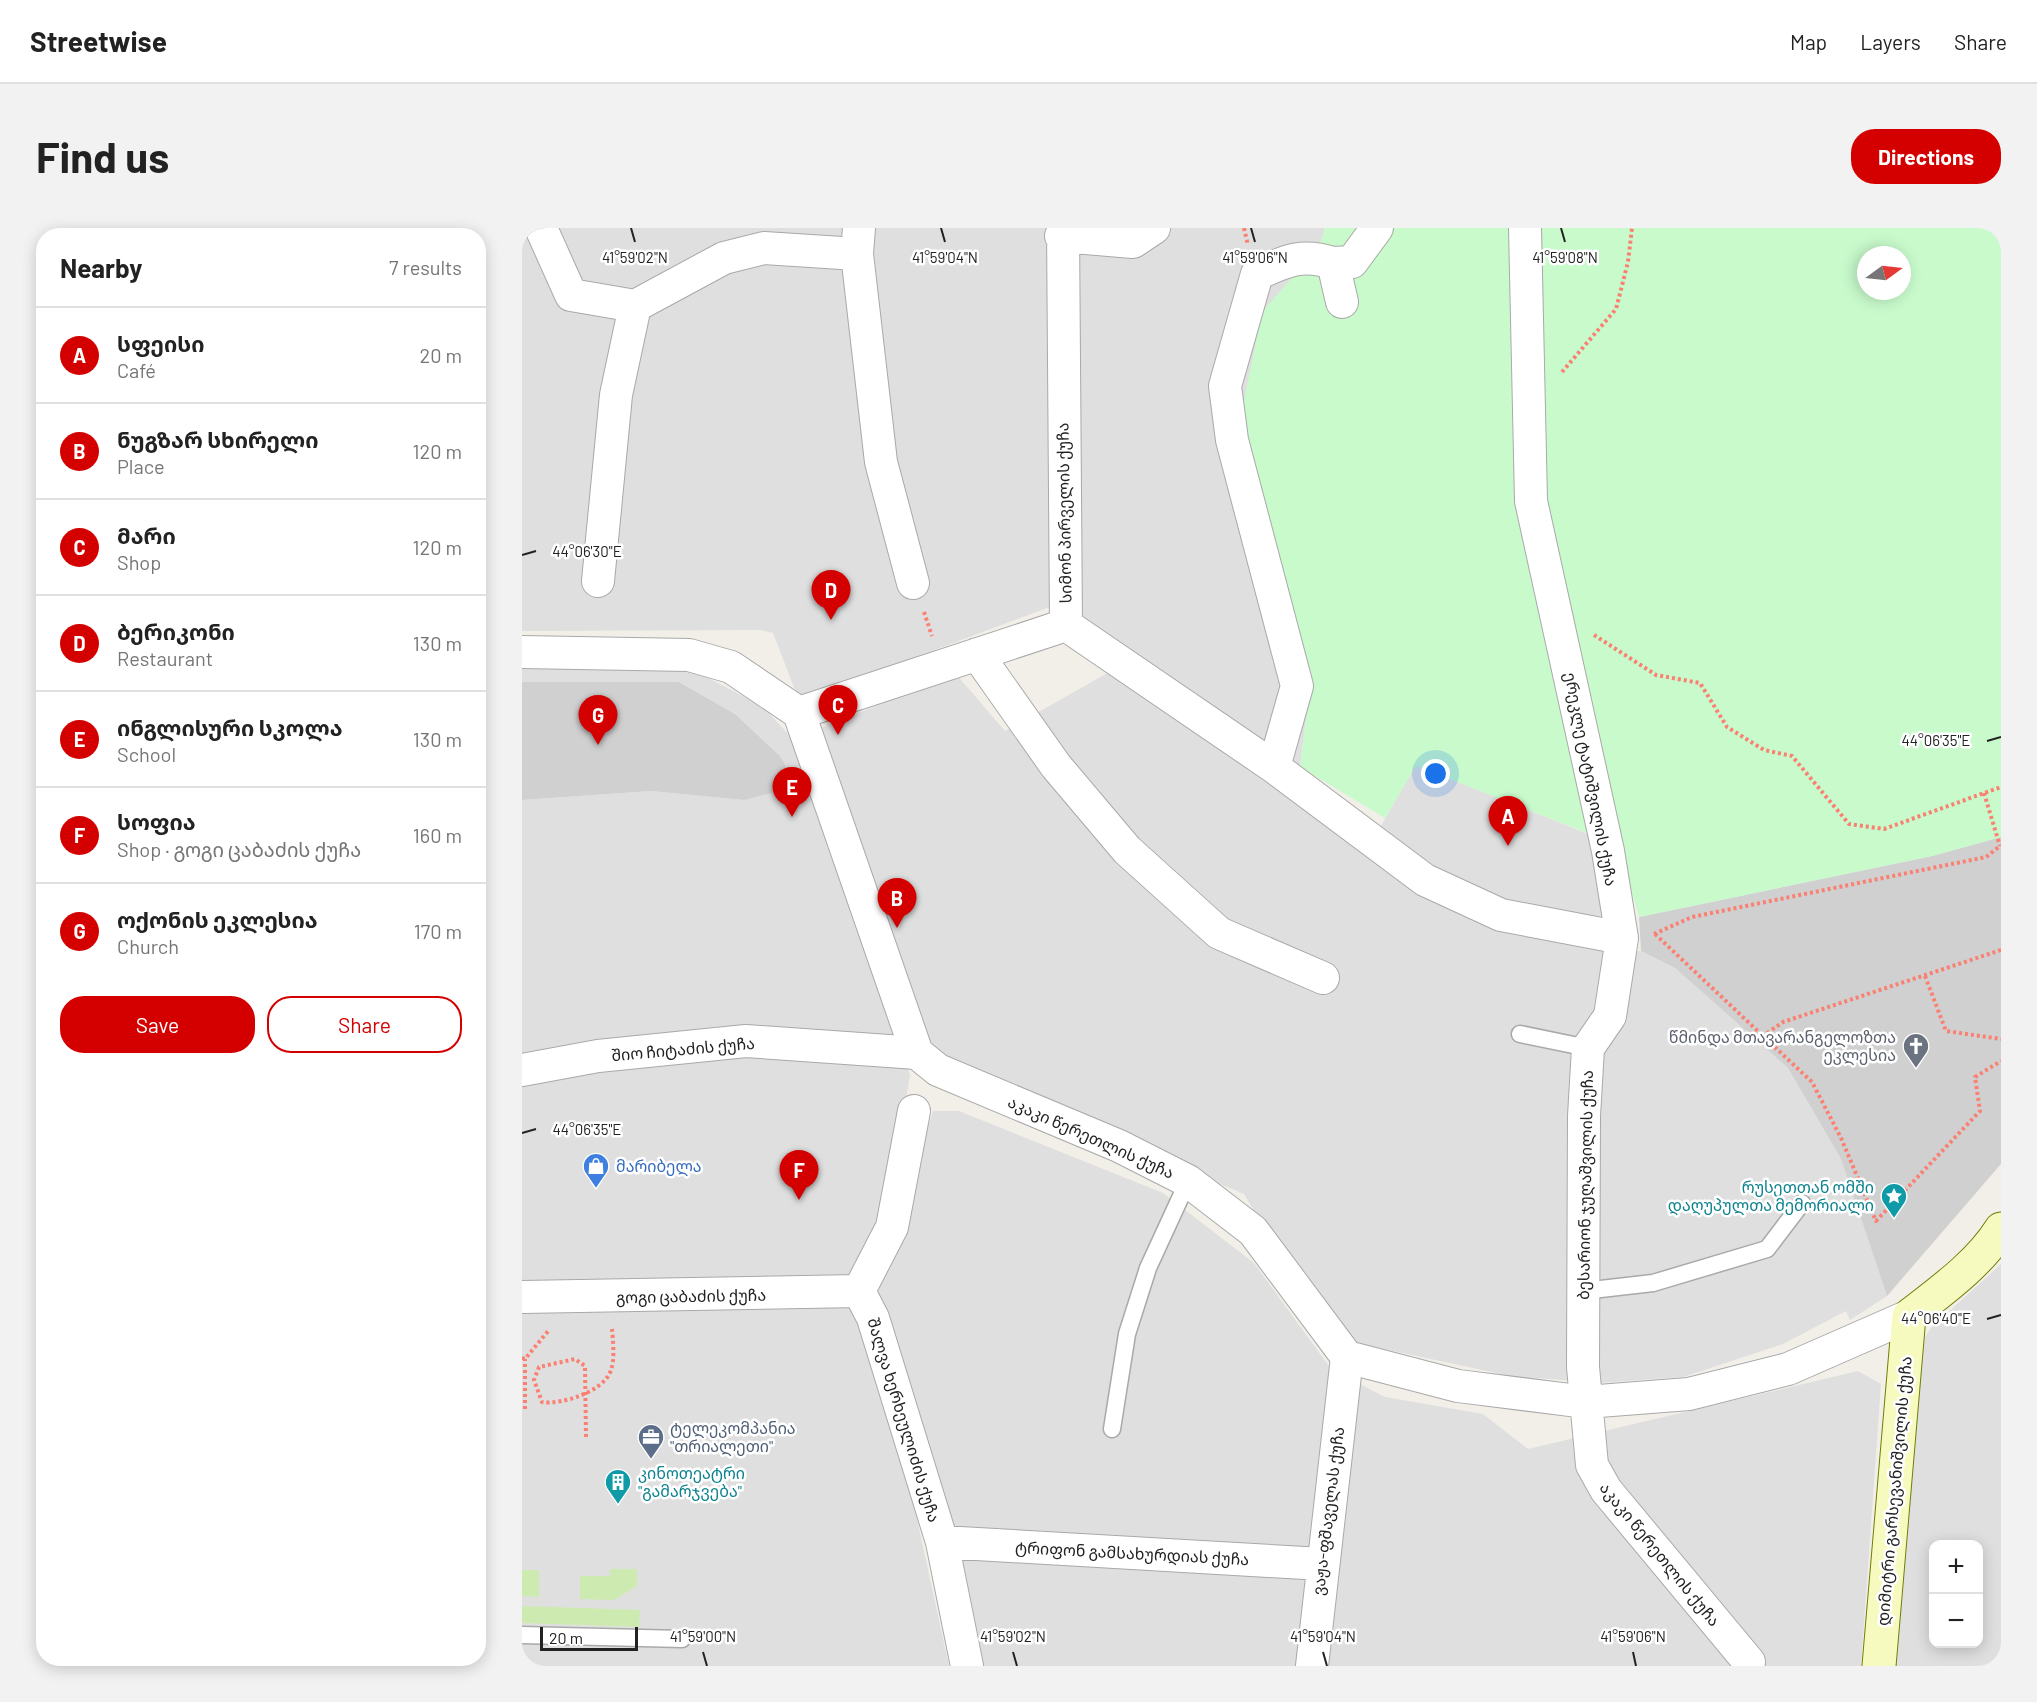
<!DOCTYPE html>
<meta charset="utf-8">
<style>
:root{--surface:#fff;--page:#f2f2f2;--text:#222;--muted:#767676;--line:#e0e0e0;--accent:#d40000}
body{margin:0;font-family:Barlow,"Noto Sans Georgian",sans-serif;background:var(--page);color:var(--text)}
.controls{position:absolute;right:18px;bottom:18px;display:grid;overflow:hidden;border-radius:12px;box-shadow:0 3px 15px #0003}
.controls button{width:54px;height:54px;display:grid;place-items:center;padding:0;border:0;border-bottom:2px solid var(--line);background:var(--surface);color:var(--text);font:30px sans-serif}
.compass{position:absolute;left:1335px;top:18px;width:54px;height:54px;border-radius:50%;background:var(--surface);box-shadow:0 3px 15px #0003;rotate:75deg}
.scale{position:absolute;left:18px;bottom:15px;width:98px;box-sizing:border-box;padding-left:6px;border:3px solid #222;border-top:0;font-size:16px;line-height:21px;white-space:nowrap;color:#222;-webkit-text-stroke:4px #fff;paint-order:stroke}
.you{position:absolute;left:914px;top:546px;width:21px;height:21px;margin:-15px;border:4px solid #fff;border-radius:50%;background:#1a73e8;box-shadow:0 0 0 9px #1a73e833}
.badge{display:grid;place-items:center;width:39px;height:39px;border-radius:50%;background:var(--accent);color:#fff;font-size:20px;font-weight:700}
.pin{position:absolute;translate:-50% -50px;filter:drop-shadow(0 2px 3px #0008)}
.pin::after{content:'';position:absolute;top:32px;width:21px;height:18px;background:inherit;clip-path:polygon(0 0,100% 0,50% 100%)}
.list{margin:0;padding:0;list-style:none}
h2{display:flex;justify-content:space-between;align-items:center;height:78px;margin:0;padding:0 24px;font-size:26px}
h2 small{font-size:20px;font-weight:400;color:var(--muted)}
.list li{display:grid;grid-template-columns:39px 1fr auto;gap:18px;align-items:center;box-sizing:border-box;height:96px;padding:0 24px;border-top:2px solid var(--line)}
.list b{display:block;font-size:22px;white-space:nowrap}
.list p{margin:0;font-size:20px;white-space:nowrap;color:var(--muted)}
.list em{font-size:20px;font-style:normal;color:var(--muted)}
.actions{display:flex;gap:12px;padding:18px 24px}
.actions a{flex:1;padding:14px 0;border:2px solid var(--accent);border-radius:24px;text-align:center;font-size:21px;color:var(--accent)}
.actions .main{background:var(--accent);color:#fff}
.map{position:relative;flex:none;width:1479px;height:1438px;overflow:hidden;border-radius:24px}
header{display:flex;align-items:center;gap:36px;box-sizing:border-box;height:84px;padding:0 30px;background:var(--surface);border-bottom:2px solid var(--line)}
header strong{font-size:28px}
nav{display:flex;gap:33px;margin-inline-start:auto;font-size:21px}
.intro{display:flex;align-items:center;justify-content:space-between;box-sizing:border-box;height:144px;padding:0 36px}
h1{margin:0;font-size:42px}
.button{padding:15px 27px;border-radius:24px;background:var(--accent);color:#fff;font-size:21px;font-weight:700}
main{display:flex;gap:36px;padding:0 36px}
aside{flex:1;background:var(--surface);border-radius:24px;box-shadow:0 3px 15px #0003}
.map>svg:first-child{display:block}
</style>
<header>
<strong>Streetwise</strong>
<nav><a>Map</a><a>Layers</a><a>Share</a></nav>
</header>
<div class="intro"><h1>Find us</h1><a class="button">Directions</a></div>
<main>
<aside>
<h2>Nearby<small>7 results</small></h2>
<ul class="list">
<li><span class="badge">A</span><div><b>სფეისი</b><p>Café</p></div><em>20 m</em></li>
<li><span class="badge">B</span><div><b>ნუგზარ სხირელი</b><p>Place</p></div><em>120 m</em></li>
<li><span class="badge">C</span><div><b>მარი</b><p>Shop</p></div><em>120 m</em></li>
<li><span class="badge">D</span><div><b>ბერიკონი</b><p>Restaurant</p></div><em>130 m</em></li>
<li><span class="badge">E</span><div><b>ინგლისური სკოლა</b><p>School</p></div><em>130 m</em></li>
<li><span class="badge">F</span><div><b>სოფია</b><p>Shop · გოგი ცაბაძის ქუჩა</p></div><em>160 m</em></li>
<li><span class="badge">G</span><div><b>ოქონის ეკლესია</b><p>Church</p></div><em>170 m</em></li>
</ul>
<div class="actions"><a class="main">Save</a><a>Share</a></div>
</aside>
<div class="map">
<svg width="1479" height="1438" viewBox="0 0 1479 1438">
<rect width="100%" height="100%" fill="#f2efe9"/>
<path fill="#e0dfdf" fill-rule="evenodd" d="M0,0h803l-6,19 -9,440 -10,80 -222,-150 -31,-9 -243,91 -7,-4 -24,-62 -12,-3 -239,1z
M0,437h161l79,41 31,33 117,336 -26,153 -30,53 -332,6v-487l129,-9 93,9 35,-45 -44,-41 -56,-32h-157z
M589,443l262,182 237,97 31,1 34,17 113,100 53,91 46,137 -37,24 -4,-9 -63,33 -100,33 -83,6 -90,-7 -154,-33 -63,-66 -49,-83 -306,-127 -120,-338 138,-55 49,57z
M894,537l182,73 3,78 -39,-2 -96,-26 -87,-59z
M411,883h26l204,82 91,70 77,106 -21,186 -355,-19 -81,-232z
M1479,1036v402h-114l26,-310 18,-28zM1412,1316h44v100h-44z
M325,1073l21,19 37,144 44,202h-427v-358z
M1336,1143l23,13 -20,282h-882l-22,-112 371,19 22,-194 35,18 98,17 45,35z"/>
<path fill="#d0d0d0" d="M0,454h157l56,32 44,41 19,31 -54,14 -93,-9 -129,9z
M1479,609v327l-114,132 -46,-137 -53,-91 -113,-100 -34,-17 -2,-34 293,-61z"/>
<path fill="#cdebb0" d="M88,1341h27v17l-23,14 -34,-1v-23h30z
M0,1342h17v27l-17,-1z
M0,1378l118,4 -1,17 -117,-4z"/>
<path fill="#c8facc" fill-rule="evenodd" d="M803,0h676v609l-69,19 -293,61 -21,-72 -202,-79 -31,52 -85,-51 10,-80 -69,-271 21,-104 57,-65zM1344,27h36v36h-36z"/>
<g fill="none" stroke-linecap="round" stroke-linejoin="round">
<g stroke="#a9a9a9" stroke-width="19">
<path id="lane" d="M998,806l68,14
M1061,1063l70,-8 114,-34 35,-46
M590,1201l15,-95 21,-66 40,-87
M0,1407l160,4"/>
</g>
<g stroke="#a9a9a9" stroke-width="34">
<path id="street" d="M19,0l30,67 64,11 -19,89 -18,186
M337,0l-2,26 24,208 32,121
M541,0l3,397
M1003,0l6,273 77,350 14,87 -12,78 -22,32 -4,68 -1,251 9,98 14,25 143,172
M539,8l72,6 21,-14
M820,74l-9,-39 19,-1 25,-34
M113,78l89,-48 40,-10 93,6
M544,397l208,142 151,113 76,35 121,23
M0,424l167,3 42,12 68,46
M455,426l79,112 71,84 92,83 104,45
M277,485l118,340 21,17 181,76 69,35 65,50 94,126 111,29 128,16 103,-8 99,-25 121,-53
M277,485l267,-88
M752,539l23,-81 -65,-246 -7,-54 32,-112c29,-13 44,-21 76,-11
M0,842l76,-14 148,-15 171,12
M392,883l-22,116 -33,64 14,27 69,224 25,124
M0,1069l337,-6
M420,1314l380,22
M790,1438l35,-309"/>
</g>
<g stroke="#707d05" stroke-width="35">
<path id="secondary" d="M1357,1438l30,-350c32,-25 70,-52 92,-87"/>
</g>
<path stroke="#fa8072" stroke-width="4" stroke-dasharray="3 3" stroke-linecap="butt" d="M722,0l4,17
M1040,144l54,-63 12,-47 4,-34
M402,384l8,24
M1072,407l62,40 44,8 27,44 37,23 28,6 57,68 35,5 117,-42
M1462,565l16,53
M1132,706l38,-17 294,-60 14,-11
M1133,706l108,102
M1479,722l-218,72 -20,14 49,46 29,56 35,83 104,-110 -5,-34 26,-16
M1403,748l21,55 55,8
M0,1130l3,1 24,-29
M3,1181v-50
M64,1209l-1,-71 -10,-7 -36,8 -5,13 8,22c20,3 63,-11 69,-32 4,-11 2,-30 1,-41"/>
<use href="#lane" stroke="#fff" stroke-width="16"/>
<use href="#street" stroke="#fff" stroke-width="32"/>
<use href="#secondary" stroke="#f7fabf" stroke-width="33"/>
</g>
<path fill="none" stroke="#222" stroke-width="2" d="M109,0l4,14M419,0l4,14M729,0l4,14M1039,0l4,14M0,327l14,-4M1465,513l14,-4M0,905l14,-4M1465,1091l14,-4M181,1424l4,14M491,1424l4,14M801,1424l4,14M1111,1424l3,14"/>
<defs>
<g id="church-pin" transform="scale(1.35)"><path d="M0 17L-7.5 6A9.5 9.5 0 1 1 7.5 6Z" fill="#6b7280" stroke="#fff"/><path d="M-1.2-6h2.4v3.5h3.3v2.4h-3.3V6h-2.4V-.1h-3.3v-2.4h3.3Z" fill="#fff"/></g>
<g id="shop-pin" transform="scale(1.35)"><path d="M0 17L-7.5 6A9.5 9.5 0 1 1 7.5 6Z" fill="#3f7fe0" stroke="#fff"/><path d="M-5-2.5h2.3a2.7 3.5 0 0 1 5.4 0H5L5.5 6h-11ZM-1.5-2.5h3a1.5 2.3 0 0 0-3 0Z" fill="#fff"/></g>
<g id="sight-pin" transform="scale(1.35)"><path d="M0 17L-7.5 6A9.5 9.5 0 1 1 7.5 6Z" fill="#0f9aa8" stroke="#fff"/><path d="M0-6L1.8-2.2L6-1.7L2.9 1.2L3.7 5.4L0 3.3L-3.7 5.4L-2.9 1.2L-6-1.7L-1.8-2.2Z" fill="#fff"/></g>
<g id="office-pin" transform="scale(1.35)"><path d="M0 17L-7.5 6A9.5 9.5 0 1 1 7.5 6Z" fill="#5c6f8a" stroke="#fff"/><path d="M-6-3h4V-5.5h4V-3h4V5H-6ZM-1-4.5V-3h2v-1.5ZM-6 0V1H6V0Z" fill="#fff"/></g>
<g id="building-pin" transform="scale(1.35)"><path d="M0 17L-7.5 6A9.5 9.5 0 1 1 7.5 6Z" fill="#0f9aa8" stroke="#fff"/><path d="M-4-6H4V6H1V3H-1V6H-4ZM-2.5-4.3h1.7v1.8h-1.7ZM.8-4.3h1.7v1.8H.8ZM-2.5-1h1.7V.8h-1.7ZM.8-1h1.7V.8H.8Z" fill="#fff"/></g>
</defs>
<g fill-rule="evenodd">
<use href="#church-pin" x="1394" y="818"/>
<use href="#shop-pin" x="74" y="938"/>
<use href="#sight-pin" x="1372" y="968"/>
<use href="#office-pin" x="129" y="1209"/>
<use href="#building-pin" x="96" y="1254"/>
</g>
<g text-anchor="middle" stroke-width="5" stroke-linejoin="round" paint-order="stroke">
<g font-size="16" fill="#222" stroke="#fff">
<text transform="translate(542 285) rotate(-91)" y="6">სიმონ პირველის ქუჩა</text>
<text transform="translate(1069 551) rotate(79)" y="6">ერეკლე ტატიშვილის ქუჩა</text>
<text transform="translate(161 821) rotate(-5)" y="6">შიო ჩიტაძის ქუჩა</text>
<text transform="translate(569 909) rotate(24)" y="6">აკაკი წერეთლის ქუჩა</text>
<text transform="translate(1063 957) rotate(-89)" y="6">ბესარიონ ჯუღაშვილის ქუჩა</text>
<text transform="translate(169 1068) rotate(-1)" y="6">გოგი ცაბაძის ქუჩა</text>
<text transform="translate(382 1192) rotate(73)" y="6">შალვა ხერხეულიძის ქუჩა</text>
<text transform="translate(1372 1263) rotate(-85)" y="6">დიმიტრი გარსევანიშვილის ქუჩა</text>
<text transform="translate(806 1283) rotate(-83)" y="6">ვაჟა-ფშაველას ქუჩა</text>
<text transform="translate(610 1325) rotate(3)" y="6">ტრიფონ გამსახურდიას ქუჩა</text>
<text transform="translate(1138 1326) rotate(51)" y="6">აკაკი წერეთლის ქუჩა</text>
</g>
<g font-size="16" fill="#5b616d" stroke="#fff" text-anchor="end">
<text x="1374" y="815">წმინდა მთავარანგელოზთა<tspan x="1374" dy="18">ეკლესია</tspan></text>
</g>
<g font-size="16" fill="#366cbe" stroke="#fff" text-anchor="start">
<text x="94" y="944">მარიბელა</text>
</g>
<g font-size="16" fill="#0d838f" stroke="#fff" text-anchor="end">
<text x="1352" y="965">რუსეთთან ომში<tspan x="1352" dy="18">დაღუპულთა მემორიალი</tspan></text>
<text x="116" y="1251" text-anchor="start">კინოთეატრი<tspan x="116" dy="18">"გამარჯვება"</tspan></text>
</g>
<g font-size="16" fill="#4e5e75" stroke="#fff" text-anchor="start">
<text x="148" y="1206">ტელეკომპანია<tspan x="148" dy="18">"თრიალეთი"</tspan></text>
</g>
</g>
<g font-size="15" text-anchor="middle" fill="#222" stroke="#fff" stroke-width="5" stroke-linejoin="round" paint-order="stroke">
<text x="113" y="35">41°59'02"N</text>
<text x="423" y="35">41°59'04"N</text>
<text x="733" y="35">41°59'06"N</text>
<text x="1043" y="35">41°59'08"N</text>
<text x="65" y="329">44°06'30"E</text>
<text x="1414" y="518">44°06'35"E</text>
<text x="65" y="907">44°06'35"E</text>
<text x="1414" y="1096">44°06'40"E</text>
<text x="181" y="1414">41°59'00"N</text>
<text x="491" y="1414">41°59'02"N</text>
<text x="801" y="1414">41°59'04"N</text>
<text x="1111" y="1414">41°59'06"N</text>
</g>
</svg>
<div class="controls">
<button>+</button>
<button>−</button>
</div>
<svg class="compass" viewBox="-18 -18 36 36"><path d="M0-13l5 13h-10z" fill="#e53935"/><path d="M0 13l5-13h-10z" fill="#767676"/></svg>
<div class="scale">20 m</div>
<div class="you"></div>
<div class="pin badge" style="left:986px;top:618px">A</div>
<div class="pin badge" style="left:375px;top:700px">B</div>
<div class="pin badge" style="left:316px;top:507px">C</div>
<div class="pin badge" style="left:309px;top:392px">D</div>
<div class="pin badge" style="left:270px;top:589px">E</div>
<div class="pin badge" style="left:277px;top:972px">F</div>
<div class="pin badge" style="left:76px;top:517px">G</div>
</div>
</main>
